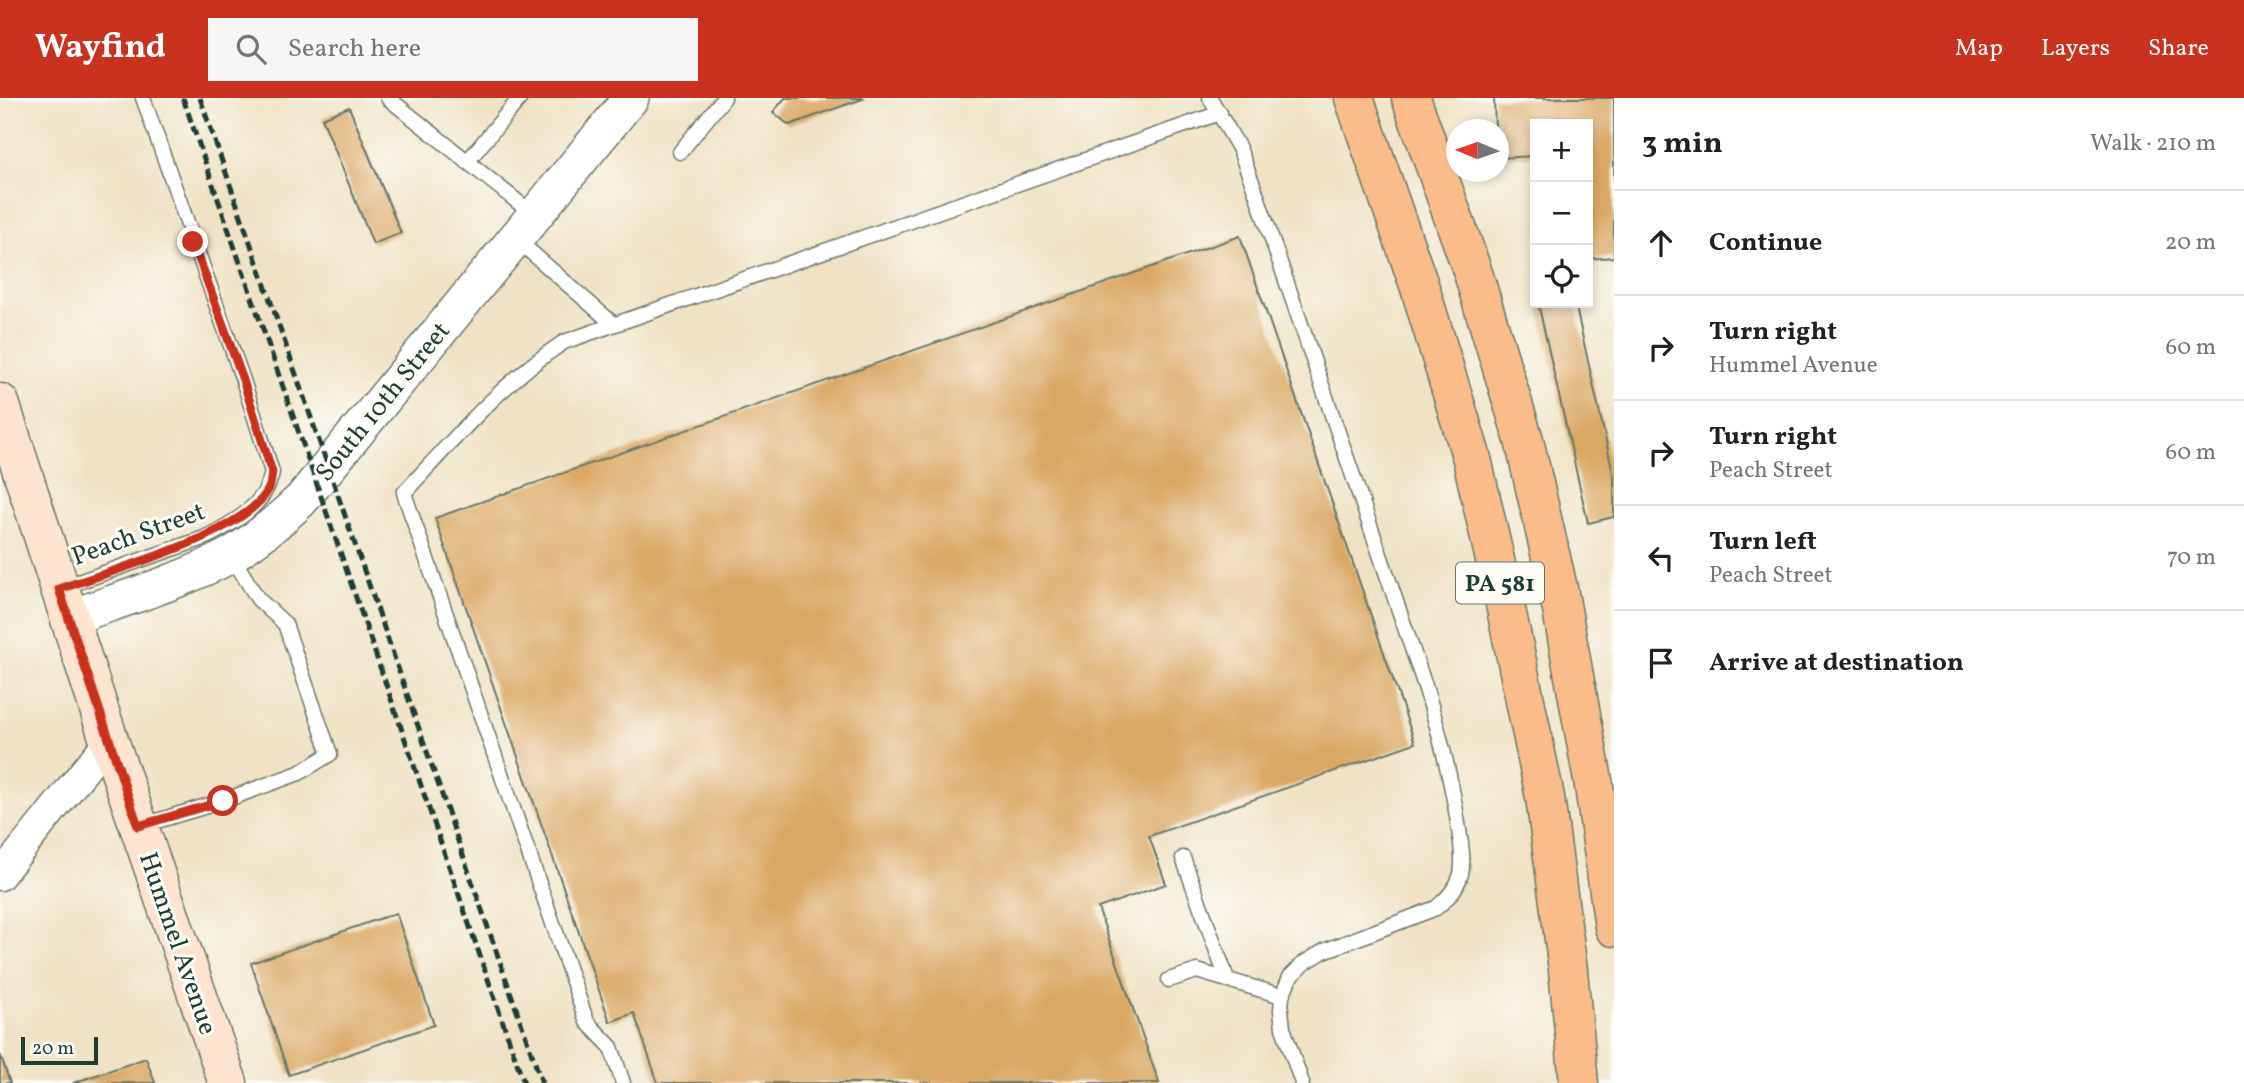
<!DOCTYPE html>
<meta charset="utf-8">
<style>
:root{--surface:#fff;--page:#f6f6f6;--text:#202124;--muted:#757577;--line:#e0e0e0;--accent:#c8321e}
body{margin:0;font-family:Vollkorn,serif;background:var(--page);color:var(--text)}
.controls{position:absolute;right:21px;top:21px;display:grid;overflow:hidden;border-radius:0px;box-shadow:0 4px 10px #0003}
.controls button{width:63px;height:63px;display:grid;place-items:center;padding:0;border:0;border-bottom:2px solid var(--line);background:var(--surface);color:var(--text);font:35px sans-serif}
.compass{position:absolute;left:1446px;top:21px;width:63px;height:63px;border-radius:50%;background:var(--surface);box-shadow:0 4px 10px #0003;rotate:272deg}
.scale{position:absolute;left:21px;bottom:18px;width:77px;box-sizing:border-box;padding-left:7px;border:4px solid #1f3d34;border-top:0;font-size:19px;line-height:24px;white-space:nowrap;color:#1f3d34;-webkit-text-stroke:5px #fdfcf7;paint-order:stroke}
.stop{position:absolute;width:21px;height:21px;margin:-16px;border:5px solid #c8321e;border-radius:50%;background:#fff}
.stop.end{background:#c8321e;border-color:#fff;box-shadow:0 2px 7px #0008}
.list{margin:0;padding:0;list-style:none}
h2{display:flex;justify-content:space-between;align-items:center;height:91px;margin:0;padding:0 28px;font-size:30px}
h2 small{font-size:23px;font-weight:400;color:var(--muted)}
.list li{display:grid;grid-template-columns:46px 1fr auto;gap:21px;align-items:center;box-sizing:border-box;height:105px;padding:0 28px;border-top:2px solid var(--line)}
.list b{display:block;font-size:26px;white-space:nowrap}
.list p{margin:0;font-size:23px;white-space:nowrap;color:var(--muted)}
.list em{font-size:23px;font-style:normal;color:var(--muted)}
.icon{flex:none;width:38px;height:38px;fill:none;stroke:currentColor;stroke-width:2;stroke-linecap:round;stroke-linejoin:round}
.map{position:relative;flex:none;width:1614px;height:985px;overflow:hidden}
header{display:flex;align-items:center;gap:42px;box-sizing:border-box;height:98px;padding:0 35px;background:var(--accent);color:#fff}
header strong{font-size:33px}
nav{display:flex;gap:38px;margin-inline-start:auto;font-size:24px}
.search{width:490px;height:63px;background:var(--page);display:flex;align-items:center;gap:18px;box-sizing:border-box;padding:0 24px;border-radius:0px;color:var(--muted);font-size:26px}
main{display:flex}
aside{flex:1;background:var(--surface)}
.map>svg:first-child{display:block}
</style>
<header>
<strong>Wayfind</strong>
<div class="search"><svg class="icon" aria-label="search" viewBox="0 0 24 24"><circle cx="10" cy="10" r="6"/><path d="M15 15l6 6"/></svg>Search here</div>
<nav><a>Map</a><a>Layers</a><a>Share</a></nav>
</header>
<main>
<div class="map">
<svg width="1614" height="985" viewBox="0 0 1614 985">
<rect width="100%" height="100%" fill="#fdfcf7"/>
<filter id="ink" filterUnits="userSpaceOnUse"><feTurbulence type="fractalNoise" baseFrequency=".0143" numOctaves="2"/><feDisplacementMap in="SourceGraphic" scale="14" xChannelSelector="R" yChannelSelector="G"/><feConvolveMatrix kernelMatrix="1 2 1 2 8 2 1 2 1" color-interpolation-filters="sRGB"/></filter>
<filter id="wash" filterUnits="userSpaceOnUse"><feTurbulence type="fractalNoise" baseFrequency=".00686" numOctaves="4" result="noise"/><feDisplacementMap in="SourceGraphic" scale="28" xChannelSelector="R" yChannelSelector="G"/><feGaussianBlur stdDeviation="1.57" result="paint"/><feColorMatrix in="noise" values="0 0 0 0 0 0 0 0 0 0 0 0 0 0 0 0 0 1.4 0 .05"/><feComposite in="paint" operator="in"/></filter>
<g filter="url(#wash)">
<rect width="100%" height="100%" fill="#f0e2c5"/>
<g id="blocks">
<path fill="#daa865" d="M785,0h80l-76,27 -16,-13z
M1494,0h120v159l-26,2v-135h-53v32l-37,2v-28h-3z
M349,9l52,126 -28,11 -51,-126z
M1240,138l175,507 -266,93 17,48 -68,24 61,175h-501l-24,-70 -24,9 -175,-504z
M1538,205h37l39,174v40l-26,6z
M396,815l38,112 -145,50 -38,-112z
M0,956l10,29h-10z
M146,960l9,25h-82z"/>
</g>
</g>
<g filter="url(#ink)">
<use href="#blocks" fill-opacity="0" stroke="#687767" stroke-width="2"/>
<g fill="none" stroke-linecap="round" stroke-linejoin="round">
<g stroke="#687767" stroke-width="17">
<path id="service" d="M388,0l146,117
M1210,0l29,50 16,42 170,496c15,48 27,95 34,144 2,13 5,30 2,44 -4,15 -14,25 -25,34l-112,43 -20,12 -14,14 -8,19 -1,14 2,18 19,55
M680,54l44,-54
M467,64l53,-64
M516,141l96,84
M61,490l143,-50c28,-14 62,-32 68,-66l-29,-92 -100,-282
M140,728l83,-25 76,-28 31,-19 -45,-130 -27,-25 -27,-44
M1183,760l44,121
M1169,882l28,-9 85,25
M623,985l-12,-36 -24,-25 -183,-529c51,-55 97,-110 160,-151l656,-229"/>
</g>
<g stroke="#687767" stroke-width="31">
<path id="minor" d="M0,778l109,-136"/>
</g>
<g stroke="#687767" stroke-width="38">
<path id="tertiary" d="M69,520c53,-19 109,-35 160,-62 26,-15 50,-35 72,-56l330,-402"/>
</g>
<g stroke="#687767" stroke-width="41">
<path id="secondary" d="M0,305l109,337 119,343"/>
</g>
<g stroke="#687767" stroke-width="41">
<path id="motorway" d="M1354,0l66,190 52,171 33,145 40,193 23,173 11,113
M1411,0l62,175 51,167 34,148 36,198 20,141"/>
</g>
<use href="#service" stroke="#fff" stroke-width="14"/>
<use href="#minor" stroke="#fff" stroke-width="28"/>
<use href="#tertiary" stroke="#fff" stroke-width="35"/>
<use href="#secondary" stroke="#fde4d0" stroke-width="38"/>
<use href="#motorway" stroke="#f9bc8a" stroke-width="38"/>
<path stroke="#1f3d34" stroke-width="5" stroke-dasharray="10 5" stroke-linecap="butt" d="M183,0l341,985
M200,0l342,985"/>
</g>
</g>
<g fill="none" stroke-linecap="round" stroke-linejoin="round" filter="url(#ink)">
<path stroke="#c8321e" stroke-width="9" d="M193,144l50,138 29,92c-1,5 -1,12 -3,16 -21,46 -162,84 -210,101l79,237 85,-25"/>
</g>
<g text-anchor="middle" stroke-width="6" stroke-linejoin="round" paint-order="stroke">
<rect fill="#fdfcf7" stroke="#62766e" stroke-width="2" x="1456" y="464.5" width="88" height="41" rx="5"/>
<g font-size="24" font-weight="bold" fill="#1f3d34">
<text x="1500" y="493">PA 581</text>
</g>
<g font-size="26" fill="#1f3d34" stroke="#fdfcf7">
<text transform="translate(382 303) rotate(-51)" y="9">South 10th Street</text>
<text transform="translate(138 435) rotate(-20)" y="9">Peach Street</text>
<text transform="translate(179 845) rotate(71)" y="9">Hummel Avenue</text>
</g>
</g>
</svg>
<div class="controls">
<button>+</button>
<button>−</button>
<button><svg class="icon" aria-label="locate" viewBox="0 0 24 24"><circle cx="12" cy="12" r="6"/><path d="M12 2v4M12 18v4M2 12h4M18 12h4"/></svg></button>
</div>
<svg class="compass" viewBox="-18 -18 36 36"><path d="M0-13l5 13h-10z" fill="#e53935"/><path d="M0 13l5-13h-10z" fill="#757577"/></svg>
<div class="scale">20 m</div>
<div class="stop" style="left:223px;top:703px"></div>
<div class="stop end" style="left:193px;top:144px"></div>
</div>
<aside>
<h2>3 min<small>Walk · 210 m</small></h2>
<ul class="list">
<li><svg class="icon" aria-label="ahead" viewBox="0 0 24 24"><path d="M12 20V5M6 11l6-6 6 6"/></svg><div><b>Continue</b></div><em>20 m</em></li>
<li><svg class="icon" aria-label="right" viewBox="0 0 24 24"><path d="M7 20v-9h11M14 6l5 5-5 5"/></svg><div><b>Turn right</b><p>Hummel Avenue</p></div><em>60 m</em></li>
<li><svg class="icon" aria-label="right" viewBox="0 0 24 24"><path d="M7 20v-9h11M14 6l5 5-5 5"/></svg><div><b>Turn right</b><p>Peach Street</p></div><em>60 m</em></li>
<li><svg class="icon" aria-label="left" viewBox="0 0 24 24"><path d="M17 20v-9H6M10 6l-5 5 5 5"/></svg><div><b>Turn left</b><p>Peach Street</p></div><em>70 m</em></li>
<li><svg class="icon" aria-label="arrive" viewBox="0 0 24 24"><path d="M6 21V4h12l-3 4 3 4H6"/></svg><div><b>Arrive at destination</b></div></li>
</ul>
</aside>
</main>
